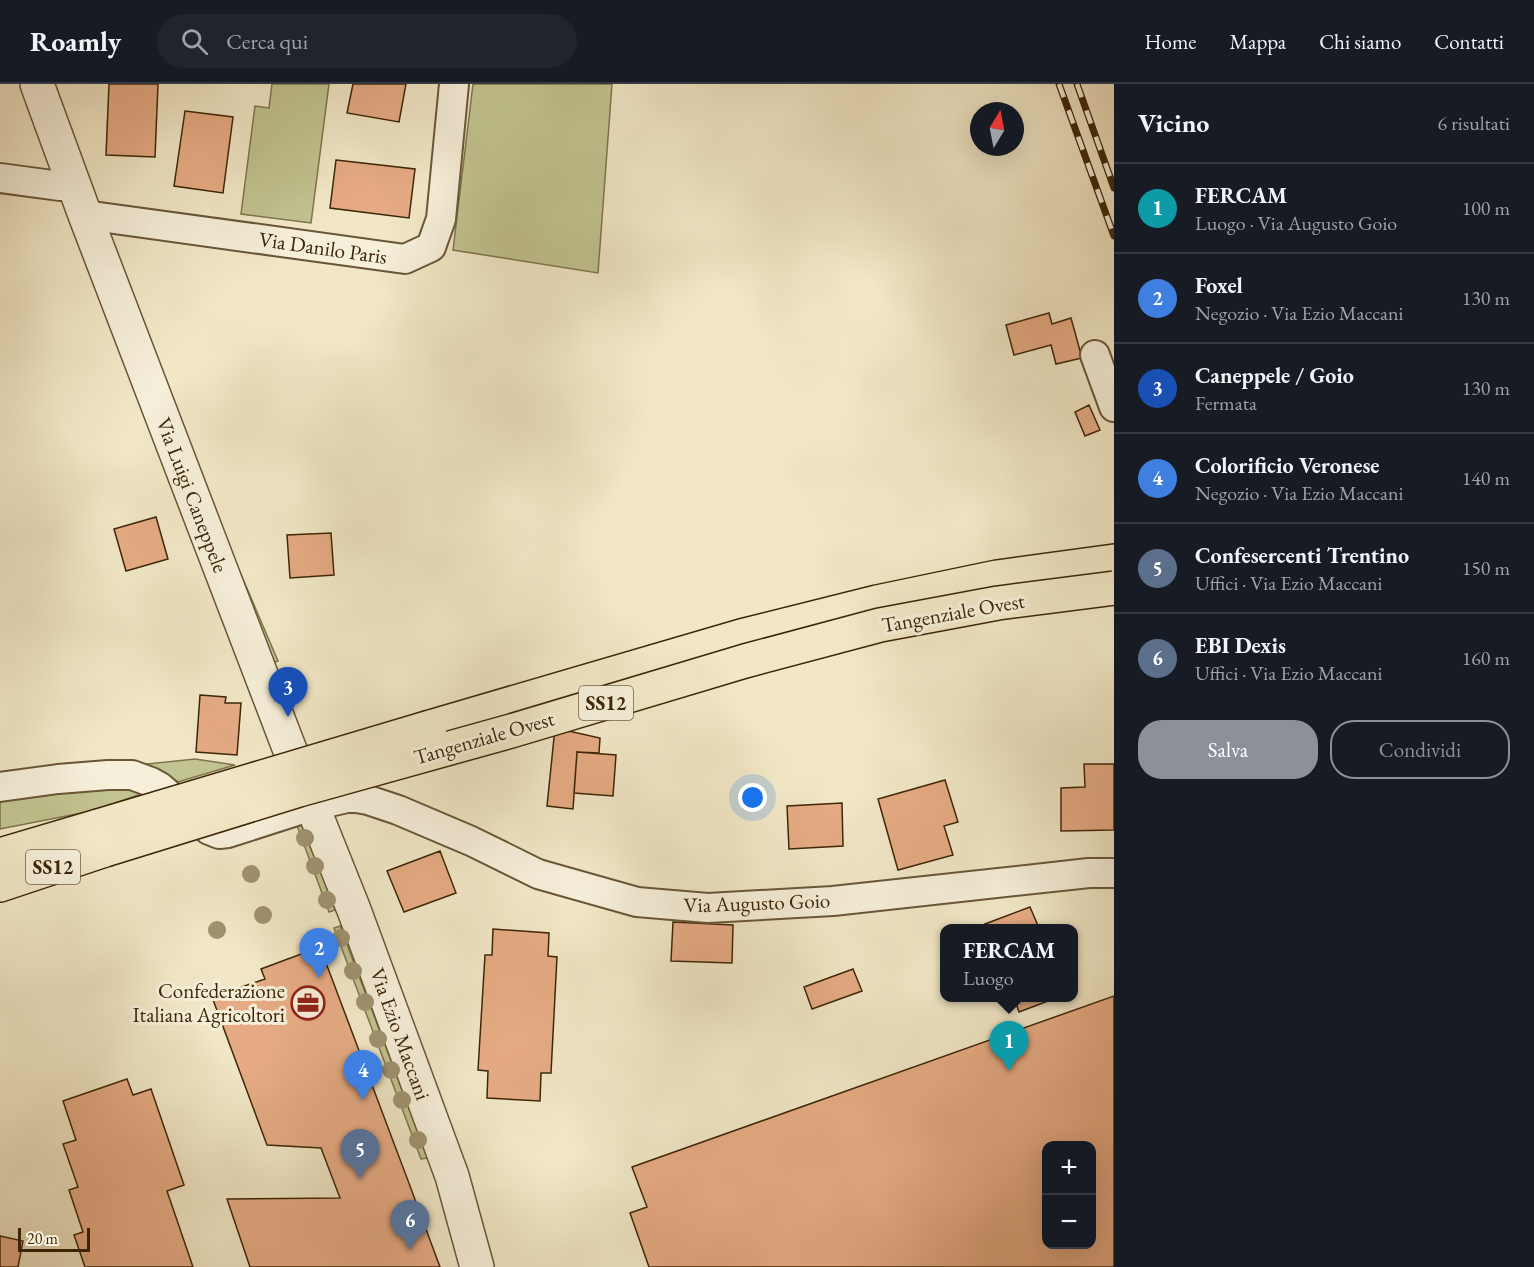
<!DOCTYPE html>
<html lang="it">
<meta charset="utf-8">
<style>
:root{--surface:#171b24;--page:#20242c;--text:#f1f3f6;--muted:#9ea1a6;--line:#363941;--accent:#8c9099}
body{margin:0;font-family:"EB Garamond",serif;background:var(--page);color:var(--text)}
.controls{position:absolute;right:18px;bottom:18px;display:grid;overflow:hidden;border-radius:12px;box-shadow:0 6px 24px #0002}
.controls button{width:54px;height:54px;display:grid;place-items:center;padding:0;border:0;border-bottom:2px solid var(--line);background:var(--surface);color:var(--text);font:30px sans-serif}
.compass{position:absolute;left:970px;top:18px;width:54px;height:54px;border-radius:50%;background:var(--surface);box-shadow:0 6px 24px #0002;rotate:10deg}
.scale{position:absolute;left:18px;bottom:15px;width:72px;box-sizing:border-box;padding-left:6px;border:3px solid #3c2607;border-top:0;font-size:16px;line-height:21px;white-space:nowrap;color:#3c2607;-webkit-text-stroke:4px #f6efda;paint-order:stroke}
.you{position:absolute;left:753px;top:714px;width:21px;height:21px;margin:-15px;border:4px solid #fff;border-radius:50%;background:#1a73e8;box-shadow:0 0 0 9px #1a73e833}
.badge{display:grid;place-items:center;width:39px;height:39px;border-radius:50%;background:var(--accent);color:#fff;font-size:20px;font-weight:700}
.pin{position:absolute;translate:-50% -50px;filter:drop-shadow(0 2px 3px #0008)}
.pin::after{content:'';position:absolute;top:32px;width:21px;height:18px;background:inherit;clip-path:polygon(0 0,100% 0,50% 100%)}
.popup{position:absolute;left:940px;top:840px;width:138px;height:78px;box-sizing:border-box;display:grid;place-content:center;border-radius:12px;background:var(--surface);filter:drop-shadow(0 2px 4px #0005);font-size:20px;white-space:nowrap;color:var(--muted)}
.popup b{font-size:22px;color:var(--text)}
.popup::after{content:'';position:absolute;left:50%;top:100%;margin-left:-12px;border:12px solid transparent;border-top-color:var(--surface)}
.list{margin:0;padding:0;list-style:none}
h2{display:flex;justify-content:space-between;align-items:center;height:78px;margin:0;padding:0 24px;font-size:26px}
h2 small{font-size:20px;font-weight:400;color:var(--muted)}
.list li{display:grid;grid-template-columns:39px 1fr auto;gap:18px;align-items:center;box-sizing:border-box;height:90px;padding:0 24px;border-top:2px solid var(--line)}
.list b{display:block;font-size:22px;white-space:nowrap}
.list p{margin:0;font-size:20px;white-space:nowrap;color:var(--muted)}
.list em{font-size:20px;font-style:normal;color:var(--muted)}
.actions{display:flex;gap:12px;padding:18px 24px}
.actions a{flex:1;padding:14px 0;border:2px solid var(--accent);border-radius:24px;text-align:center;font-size:21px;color:var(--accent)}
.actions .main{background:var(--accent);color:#fff}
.icon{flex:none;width:33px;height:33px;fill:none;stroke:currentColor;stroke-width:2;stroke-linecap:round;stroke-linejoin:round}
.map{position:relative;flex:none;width:1114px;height:1183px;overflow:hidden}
header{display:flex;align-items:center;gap:36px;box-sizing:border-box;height:84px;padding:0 30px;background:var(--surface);border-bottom:2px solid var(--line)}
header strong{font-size:28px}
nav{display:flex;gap:33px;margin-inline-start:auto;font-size:21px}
.search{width:420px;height:54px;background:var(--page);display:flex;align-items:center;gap:15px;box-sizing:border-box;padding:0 21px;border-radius:33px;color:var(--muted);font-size:22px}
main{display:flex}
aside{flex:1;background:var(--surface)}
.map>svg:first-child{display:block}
</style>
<header>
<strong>Roamly</strong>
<div class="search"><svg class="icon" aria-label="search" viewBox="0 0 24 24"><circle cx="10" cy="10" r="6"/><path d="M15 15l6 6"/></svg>Cerca qui</div>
<nav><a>Home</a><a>Mappa</a><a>Chi siamo</a><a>Contatti</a></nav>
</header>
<main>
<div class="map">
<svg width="1114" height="1183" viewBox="0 0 1114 1183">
<rect width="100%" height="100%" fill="#f1e7c6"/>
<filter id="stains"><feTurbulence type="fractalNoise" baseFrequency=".00333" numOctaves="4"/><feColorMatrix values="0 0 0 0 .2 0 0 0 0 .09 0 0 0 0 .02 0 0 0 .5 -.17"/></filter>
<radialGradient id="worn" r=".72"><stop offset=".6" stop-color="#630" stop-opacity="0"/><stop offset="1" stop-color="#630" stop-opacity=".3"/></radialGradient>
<path fill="#c1c390" stroke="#7e744c" stroke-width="1.5" d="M272,0h57l-18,139 -70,-9 14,-108 14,2z
M473,0h139l-14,189 -145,-23z
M225,453l53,124 -6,2z
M195,675l40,6 -57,17 -23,-13 -46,-1z
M101,698l46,10 -55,19 -92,18v-36z
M302,737l33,89 -6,2 -33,-89z
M340,842l88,232 -7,1 -87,-231z"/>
<path fill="#e6ab84" stroke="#3c2607" stroke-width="1.5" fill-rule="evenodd" d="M109,0h49l-3,73 -49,-2z
M353,0h53l-7,38 -52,-9z
M185,27l48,6 -10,76 -49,-7z
M336,76l79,9 -6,49 -79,-10z
M1049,229l3,11 19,-6 11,40 -26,6 -5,-19 -37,10 -8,-30z
M1089,321l11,25 -15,6 -10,-24z
M156,433l12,42 -42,12 -12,-42z
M331,449l3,42 -44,3 -3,-43z
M200,611l26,2 -1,6h16l-4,52 -41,-3z
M555,644l45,10 -1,15 -22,-1 -4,57 -26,-3z
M577,668l39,3 -3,41 -39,-3z
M1084,680h30v66l-53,1v-43l24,-1z
M945,696l13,42 -14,4 9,29 -55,15 -20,-71z
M842,719l1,43 -54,3 -2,-43z
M440,767l16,42 -52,19 -17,-41z
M1030,823l9,21h-52l-2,-4z
M673,838l60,3 -1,38 -61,-2z
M493,845l56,4 -1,23 9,1 -6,116h-10l-1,28 -53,-3 1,-27 -10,-1 7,-115h7z
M320,863l87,231 33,89h-190l-23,-68 113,-1 -19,-50 -54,-3 -55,-148 53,-18 -4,-10z
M853,885l9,22 -50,18 -8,-22z
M1114,912v271h-465l-19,-54 17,-6 -15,-40zM1046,1062h46v98h-46z
M1014,914h42l-37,14z
M127,995l6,16 18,-6 33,96 -17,6 26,76h-108l-11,-32 9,-3 -14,-42 9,-3 -15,-43 13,-4 -13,-39z
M0,1152l23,5 -5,26h-18z"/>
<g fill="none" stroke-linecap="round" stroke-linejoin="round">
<g stroke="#695637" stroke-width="32">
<path id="minor" d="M0,94l60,8 13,-3
M85,131l320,44 26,-12 10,-28 13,-135
M1095,271l19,52
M0,703l58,-8 50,-4h24l19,7 9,5 49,43 10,4 9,-1 84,-27 35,-8h9l12,2 30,10 73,31 67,33 21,6 78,22 71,6 125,-7 256,-28h25"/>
</g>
<g stroke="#695637" stroke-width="36">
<path id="tertiary" d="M37,0l48,131 203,530 66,165 98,266 25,91"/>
</g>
<g stroke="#3c2607" stroke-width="36">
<path id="trunk" d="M430,643l311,-91 136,-34 120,-25 117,-16
M0,771l98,-29
M0,801l105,-35"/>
</g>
<use href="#minor" stroke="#f6efda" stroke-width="28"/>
<use href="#tertiary" stroke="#f6efda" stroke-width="33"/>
<use href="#trunk" stroke="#f1e7c6" stroke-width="33"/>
<g stroke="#3c2607" stroke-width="7">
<path id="rail" d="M1059,0l55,152
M1077,0l37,104"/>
</g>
<use href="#rail" stroke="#f6efda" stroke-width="4.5" stroke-dasharray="14" stroke-linecap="butt"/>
<g stroke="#3c2607" stroke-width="36" stroke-linecap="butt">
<path id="trunk-bridge" d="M98,742l332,-99
M105,766l194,-60 212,-59 234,-70 135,-36 118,-22 116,-15"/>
</g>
<use href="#trunk-bridge" stroke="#f1e7c6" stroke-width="33"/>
</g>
<g fill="#a09270">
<circle cx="305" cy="754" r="9"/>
<circle cx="315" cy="782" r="9"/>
<circle cx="251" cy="790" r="9"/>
<circle cx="327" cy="816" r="9"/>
<circle cx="263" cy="831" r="9"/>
<circle cx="217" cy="846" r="9"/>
<circle cx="341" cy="854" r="9"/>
<circle cx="353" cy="887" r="9"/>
<circle cx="365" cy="918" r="9"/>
<circle cx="378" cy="955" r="9"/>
<circle cx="391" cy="986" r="9"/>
<circle cx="402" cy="1016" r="9"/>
<circle cx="418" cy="1056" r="9"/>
</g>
<defs>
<g id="office-ring" transform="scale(1.725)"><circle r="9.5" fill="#f6efda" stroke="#8f2418" stroke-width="1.5"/><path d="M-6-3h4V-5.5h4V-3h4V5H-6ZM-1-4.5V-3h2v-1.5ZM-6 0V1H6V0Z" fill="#8f2418"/></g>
</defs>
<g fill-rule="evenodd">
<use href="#office-ring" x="308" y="919"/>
</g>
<g text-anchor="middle" stroke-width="6" stroke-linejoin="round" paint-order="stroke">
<g fill="#f6efda" stroke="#746246" stroke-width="1.5">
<rect x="579" y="602" width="54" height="34" rx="4.5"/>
<rect x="26" y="766" width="54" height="34" rx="4.5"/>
</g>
<g font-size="20" font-weight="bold" fill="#3c2607">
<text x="606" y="626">SS12</text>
<text x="53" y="790">SS12</text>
</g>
<g font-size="21" fill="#3c2607" stroke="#f6efda">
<text transform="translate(323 164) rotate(8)" y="7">Via Danilo Paris</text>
<text transform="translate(192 411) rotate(69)" y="7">Via Luigi Caneppele</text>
<text transform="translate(953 529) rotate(-10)" y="7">Tangenziale Ovest</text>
<text transform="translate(484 654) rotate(-16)" y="7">Tangenziale Ovest</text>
<text transform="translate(757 819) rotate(-2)" y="7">Via Augusto Goio</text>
<text transform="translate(400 950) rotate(70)" y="7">Via Ezio Maccani</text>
</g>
<g font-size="21" fill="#3c2607" stroke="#f6efda" text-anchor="end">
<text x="285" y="914">Confederazione<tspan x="285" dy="24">Italiana Agricoltori</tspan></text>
</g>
</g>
<rect width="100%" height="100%" filter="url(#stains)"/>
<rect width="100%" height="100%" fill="url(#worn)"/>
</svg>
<div class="controls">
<button>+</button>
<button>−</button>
</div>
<svg class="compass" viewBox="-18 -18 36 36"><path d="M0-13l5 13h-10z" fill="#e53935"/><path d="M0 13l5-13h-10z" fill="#9ea1a6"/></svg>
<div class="scale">20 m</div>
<div class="you"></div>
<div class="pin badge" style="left:1009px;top:987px;background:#0f9aa8">1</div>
<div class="popup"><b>FERCAM</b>Luogo</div>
<div class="pin badge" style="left:319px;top:894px;background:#3f7fe0">2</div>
<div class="pin badge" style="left:288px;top:633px;background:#1a4fb4">3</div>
<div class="pin badge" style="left:363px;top:1016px;background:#3f7fe0">4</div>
<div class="pin badge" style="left:360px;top:1095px;background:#5c6f8a">5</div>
<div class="pin badge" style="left:410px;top:1166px;background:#5c6f8a">6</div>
</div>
<aside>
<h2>Vicino<small>6 risultati</small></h2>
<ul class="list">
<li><span class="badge" style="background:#0f9aa8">1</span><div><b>FERCAM</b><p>Luogo · Via Augusto Goio</p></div><em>100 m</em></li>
<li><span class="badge" style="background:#3f7fe0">2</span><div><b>Foxel</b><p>Negozio · Via Ezio Maccani</p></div><em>130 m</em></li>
<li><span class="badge" style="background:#1a4fb4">3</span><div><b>Caneppele / Goio</b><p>Fermata</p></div><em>130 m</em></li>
<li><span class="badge" style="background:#3f7fe0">4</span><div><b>Colorificio Veronese</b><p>Negozio · Via Ezio Maccani</p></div><em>140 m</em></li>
<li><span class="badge" style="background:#5c6f8a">5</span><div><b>Confesercenti Trentino</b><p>Uffici · Via Ezio Maccani</p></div><em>150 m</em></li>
<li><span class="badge" style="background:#5c6f8a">6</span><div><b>EBI Dexis</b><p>Uffici · Via Ezio Maccani</p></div><em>160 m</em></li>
</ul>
<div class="actions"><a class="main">Salva</a><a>Condividi</a></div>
</aside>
</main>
